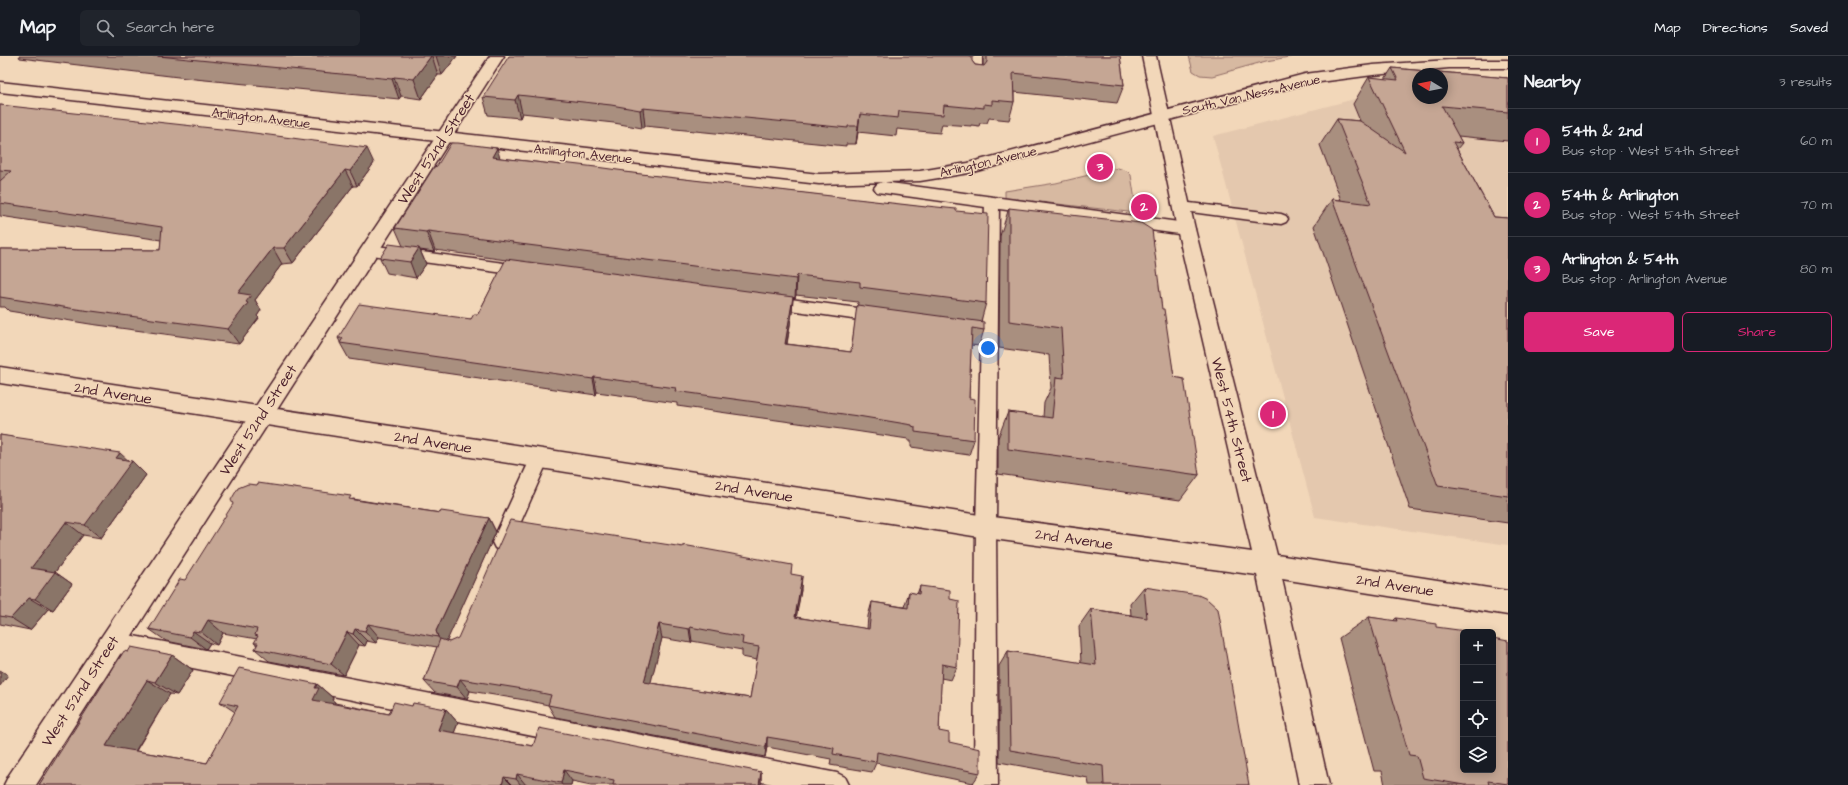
<!DOCTYPE html>
<meta charset="utf-8">
<style>
:root{--surface:#171b24;--page:#20242c;--text:#f1f3f6;--muted:#9ea1a6;--line:#363941;--accent:#db2777}
body{margin:0;font-family:"Architects Daughter",sans-serif;background:var(--page);color:var(--text)}
.controls{position:absolute;right:12px;bottom:12px;display:grid;overflow:hidden;border-radius:6px;box-shadow:0 2px 10px #0003}
.controls button{width:36px;height:36px;display:grid;place-items:center;padding:0;border:0;border-bottom:1px solid var(--line);background:var(--surface);color:var(--text);font:20px sans-serif}
.compass{position:absolute;left:1412px;top:12px;width:36px;height:36px;border-radius:50%;background:var(--surface);box-shadow:0 2px 10px #0003;rotate:280deg}
.you{position:absolute;left:988px;top:292px;width:14px;height:14px;margin:-10px;border:3px solid #fff;border-radius:50%;background:#1a73e8;box-shadow:0 0 0 6px #1a73e833}
.badge{display:grid;place-items:center;width:26px;height:26px;border-radius:50%;background:var(--accent);color:#fff;font-size:13px;font-weight:700}
.pin{position:absolute;translate:-50% -50%;border:2px solid #fff;box-shadow:0 1px 4px #0006}
.list{margin:0;padding:0;list-style:none}
h2{display:flex;justify-content:space-between;align-items:center;height:52px;margin:0;padding:0 16px;font-size:17px}
h2 small{font-size:13px;font-weight:400;color:var(--muted)}
.list li{display:grid;grid-template-columns:26px 1fr auto;gap:12px;align-items:center;box-sizing:border-box;height:64px;padding:0 16px;border-top:1px solid var(--line)}
.list b{display:block;font-size:15px;white-space:nowrap}
.list p{margin:0;font-size:13px;white-space:nowrap;color:var(--muted)}
.list em{font-size:13px;font-style:normal;color:var(--muted)}
.actions{display:flex;gap:8px;padding:12px 16px}
.actions a{flex:1;padding:9px 0;border:1px solid var(--accent);border-radius:6px;text-align:center;font-size:14px;color:var(--accent)}
.actions .main{background:var(--accent);color:#fff}
.icon{flex:none;width:22px;height:22px;fill:none;stroke:currentColor;stroke-width:2;stroke-linecap:round;stroke-linejoin:round}
.map{position:relative;flex:none;width:1508px;height:729px;overflow:hidden}
header{display:flex;align-items:center;gap:24px;box-sizing:border-box;height:56px;padding:0 20px;background:var(--surface);border-bottom:1px solid var(--line)}
header strong{font-size:19px}
nav{display:flex;gap:22px;margin-inline-start:auto;font-size:14px}
.search{width:280px;height:36px;background:var(--page);display:flex;align-items:center;gap:10px;box-sizing:border-box;padding:0 14px;border-radius:6px;color:var(--muted);font-size:15px}
main{display:flex}
aside{flex:1;background:var(--surface)}
.map>svg:first-child{display:block}
</style>
<header>
<strong>Map</strong>
<div class="search"><svg class="icon" aria-label="search" viewBox="0 0 24 24"><circle cx="10" cy="10" r="6"/><path d="M15 15l6 6"/></svg>Search here</div>
<nav><a>Map</a><a>Directions</a><a>Saved</a></nav>
</header>
<main>
<div class="map">
<svg width="1508" height="729" viewBox="0 0 1508 729">
<rect width="100%" height="100%" fill="#f2d7b9"/>
<filter id="ink" filterUnits="userSpaceOnUse"><feTurbulence type="fractalNoise" baseFrequency=".025" numOctaves="2"/><feDisplacementMap in="SourceGraphic" scale="8" xChannelSelector="R" yChannelSelector="G"/><feConvolveMatrix kernelMatrix="1 2 1 2 8 2 1 2 1" color-interpolation-filters="sRGB"/></filter>
<g filter="url(#ink)">
<path fill="#e4c8ae" d="M1385,35l33,7 90,3v444l-193,-28 -102,-381z"/>
<path fill="#d7b9a1" stroke="#906c66" d="M1189,0h106l-29,5 -54,15 -12,-1 -7,-4z
M1118,112l9,3 4,4 6,38 -132,-15v-7l51,-8z"/>
<g fill="none" stroke-linecap="round" stroke-linejoin="round">
<g stroke="#4a1f2b" stroke-width="3">
<path id="service" d="M970,0h12v23l-2,3h-8l-2,-3z
M992,142l5,2 2,3 -3,324 2,258h-24l2,-258 5,-191 -27,-5 -2,-4 2,-4 6,-2 22,3 3,-121 2,-3z
M1181,146l100,12 5,2 2,3 -2,3 -5,2 -105,-14 -2,-3 2,-3z
M369,189l158,21 6,1 2,4 -2,4 -6,1 -163,-22 -3,-4 3,-4z
M768,240l112,15 6,2 2,4 -2,4 -6,2 -118,-17 -2,-4 2,-4z
M540,394l7,3 2,5 -37,84 -3,6 -7,3 -7,-3 -3,-6 41,-89z
M113,576l724,141 8,4 4,8h-72l-664,-133 -8,-3 -3,-7 3,-7z"/>
</g>
<g stroke="#4a1f2b" stroke-width="3">
<path id="minor" d="M490,0h14l-468,729h-32l5,-10z"/>
</g>
<g stroke="#4a1f2b" stroke-width="3">
<path id="tertiary" d="M1142,0h14l39,173 82,326 231,36v24l-226,-36 47,206h-30l-42,-210 -271,-37 -986,-155v-16l986,149 266,36 -75,-323z"/>
</g>
<g stroke="#4a1f2b" stroke-width="3">
<path id="secondary" d="M1449,4h59v8h-59l-76,7 -68,9 -336,89 -49,8 -101,3 -819,-92v-10l819,92 101,-3 48,-8 337,-89 68,-9z
M883,126l303,41 6,2 3,4 -3,4 -6,2 -309,-43 -3,-4 3,-4z"/>
</g>
<use href="#service" fill="#f2d7b9" fill-rule="evenodd"/>
<use href="#minor" fill="#f2d7b9" fill-rule="evenodd"/>
<use href="#tertiary" fill="#f2d7b9" fill-rule="evenodd"/>
<use href="#secondary" fill="#f2d7b9" fill-rule="evenodd"/>
</g>
<path fill="#a98f7f" stroke="#4a1f2b" fill-rule="evenodd" d="M19,0h438l-15,19h-4l-17,24 -20,-3 -2,3 -204,-20 -175,-21z
M983,0h137l4,29 -7,18 -103,-11v10l-5,18 -20,-2 -2,5h-7l-1,3 -8,-1v1l-29,-2 -2,9 -43,-4 -1,7 -38,-4 -2,12h-10v2l-201,-20 -3,2 -28,-5 -92,-10 -2,5 -32,-3 -5,-18 489,-36 3,4 8,1z
M1392,12l116,10v63l-50,-5 4,7 -5,6 37,68 14,1v305l-98,-14 -96,-283 18,-27 9,1 -21,-55 17,-26 23,2 -7,-17 16,-27 16,2z
M0,49l374,58 -17,23h-4l-60,77 -11,1 -27,36 6,10 -4,6 2,2 -20,26 -149,-20 -81,-13 -4,-4h-5v-58l160,1 1,-10 -161,-24z
M500,102l456,53 30,92 -5,18 3,9 -5,16 -8,-1 -2,53 5,42 -5,15 -58,-8v-6h-3v-2l-53,-8 -178,-25v-3l-80,-11 -1,3 -247,-36 -9,-16v-1l-2,-4 133,-19 7,-5 28,-54 -71,-10 -1,2 -14,-2 6,14 -10,14 -29,-5 -7,-15 23,-12 -8,-18zM796,239l62,7 -7,50 -64,-8 5,-31 1,-15h2z
M1009,152l153,101 12,68 25,98 -19,25 -182,-26v-36l10,-26 35,5 1,-14 7,-15 -2,-33 -50,-7 1,-112z
M0,379l128,25 18,15 -45,63 -18,-3 -28,37 17,12 -19,26 -5,-1 -18,21 -30,-6z
M353,443l87,14 49,5 7,14 -50,109 3,1 342,-68 10,16 -5,27 71,12 1,-13 4,-14 32,5 5,-15 8,2 3,-8 30,13 7,68 -6,13 -10,-2 -2,53 10,11 31,31 -7,10 -97,-20 -4,9 -42,-7 1,-6 -64,-12 -2,10 -210,-40 -7,-12 -23,-5 -55,-9 -3,8 -32,-6 -11,-12 13,-34 -58,-10 -3,6 -9,-2 -2,5 -6,-1 -15,30 -75,-14 -14,-12 2,-4 -3,-2 3,-4 -34,-6 -6,12 -7,-2 -4,6 -40,-8 -17,-12 36,-49zM662,582l29,5 1,-2 50,9v7l15,3 -7,38 -100,-15z
M1144,531l105,198h-160l-1,-7 -89,-16v-96l9,-15 73,12 -2,-37 12,-17 40,6 -1,-11z
M1369,561l24,4 3,-3 67,152 45,-129v144h-123l-3,-14h-8l-35,-133z
M128,596l44,3 21,15 -16,25 -7,-1 -34,57 71,12 28,-51 -15,-10 97,-18 16,14 -1,2 3,2v1l54,11 23,-8 34,3 12,14 -4,10 79,13 228,26v13h-170l-19,-4 -1,4h-532z"/>
<path fill="#8a7468" stroke="#4a1f2b" d="M431,0h1l6,19 -17,24 -7,-20z
M436,0h21l-15,19z
M394,21l7,19 -2,3 -7,-20z
M518,39l4,18 -2,5 -5,-18z
M643,52l2,18 -3,2 -2,-18z
M860,58l-2,18 -2,12 2,-18z
M367,92l7,15 -17,23 -7,-15z
M497,92l6,20 -11,-11z
M345,114l8,16 -60,77 -9,-15z
M428,175l7,19 -1,2 -8,-20z
M273,192l9,16 -27,36 6,10 -4,6 2,2 -20,26 -11,-15 10,-36z
M419,192l7,16 -10,14 -6,-16z
M797,219l-1,20 -1,3 1,-19z
M793,241l-1,16 -8,46 1,-15z
M594,321l3,15 -1,3 -3,-16z
M120,397l11,10 1,-2 14,14 -45,63 -16,-13 31,-67z
M489,462l7,14 -50,111 1,6 -9,-12 -2,-6z
M66,466l17,13 -28,37 17,12 -19,26 -18,-11 -4,-31z
M802,520l-1,14 -7,41 1,-14z
M29,542l19,11 -18,21 -19,-12z
M208,564l15,13 -6,12 -16,-13z
M368,568l11,13 -3,6 -11,-12z
M659,568l3,14 -14,56 -4,-12z
M690,571l2,14 -1,2 -2,-14z
M355,573l12,12 -2,5 -12,-12z
M193,575l17,12 -4,6 -16,-12z
M347,576l12,13 -15,30 -13,-11z
M172,599l21,15 -16,25 -22,-13z
M0,614l8,5 -8,11z
M460,623l10,12 -3,8 -10,-12z
M147,624l23,14 -39,64 -25,-12z
M317,628l16,14 -1,2 3,2 -5,11 -17,-13 2,-12z
M446,653l12,14 -8,20 -12,-13z
M767,681v10l-2,10z
M564,714l8,11 -1,4h-9l-1,-2z
M761,716v13h-2z
M517,718l9,11h-5l-5,-6z
M504,721l8,8h-10z"/>
<path fill="#c5a694" stroke="#4a1f2b" fill-rule="evenodd" d="M158,0h273l-17,23 -20,-2 -2,2z
M509,0h463v5l3,4 9,1 3,-4v-6h133l4,29 -111,-12 1,29 -22,-2v5l-8,-1v4l-9,-1v1l-31,-3 -1,10 -44,-4 -1,7 -38,-4 -2,12h-10v2l-205,-20 -3,2 -29,-5 -93,-10 -3,5 -32,-3z
M1392,12l116,10v34l-66,-6 20,37 -9,-1 41,75 14,1v278l-70,-10 -106,-287 39,5 -34,-85 23,2 45,31 -36,-75 29,3zM1418,18h24v24h-24z
M0,49l239,26 128,17 -17,23 -5,-1 -61,78h-11l-35,45 13,2 -5,7 2,1 -20,26 -152,-20 -76,-12v-48l160,1 2,-23 -162,-24v-22l11,-10 -11,-1z
M451,87h7l39,5 -5,9 69,8 1,-2 34,4 29,4 -1,1 302,35 1,-1 29,3v2l32,3 -2,89 -126,-16v-5l-63,-7 -1,4 -284,-36 1,-1 -85,-11 -2,1 -31,-4 39,-61 3,-1z
M1009,152l132,15 11,7 10,79h2l10,68 10,2 15,96 -191,-26v-37l44,6 4,-41 8,1 -3,-50 -52,-7z
M389,188l30,4 -9,14 -30,-4z
M506,203l287,38 -8,47 66,8 6,-47 127,17v8l-12,-2 -3,70 6,1 -1,41 -59,-8v-5l-3,-1v-1l-54,-9 -183,-25 1,-3 -82,-11 -1,2 -253,-36 3,-5h-5l21,-34 112,15 3,-5h4z
M0,379l120,18 -4,5 16,3 -47,64 -19,-3 -35,46 24,4 -20,27 -6,-1 -18,20 -11,-2z
M258,427l93,13 -2,3 91,14 1,-2 48,7 -53,113 2,6 -70,-13 -3,7 -10,-2 -2,5 -6,-2 -16,32 -76,-15 3,-6h-4l4,-7 -3,-1 2,-6 -49,-9 -7,12 -8,-1 -3,6 -41,-8 31,-50 5,1 48,-76 -2,-4 7,-12 10,-4 9,1z
M510,464l173,27v-2l109,20 -1,9 11,2 -7,41 74,12 3,-27 36,6 1,-16 10,2 1,-8 30,4v9l9,2 -2,66 -15,-3 -3,67 10,2v9l31,7v24l-103,-21 -1,10 -43,-8 1,-6 -67,-11 -1,10 -218,-42 3,-10 -34,-7 -57,-9 -3,8 -33,-6 16,-42 9,3 9,-4zM659,568l30,5 1,-2 53,10 -1,7 17,3 -9,51 -106,-16z
M1144,531l54,8 9,4 11,10 31,176h-145l-1,-19 -93,-16 -2,-99 88,14 -5,-56 56,9z
M1369,561l28,4 -1,-3 40,6v3l37,5h-10v138h30v-132l15,3v143l-20,-3 1,4h-25l-41,-7 -6,-22 -8,-1z
M131,591l41,8 -17,27 -8,-2 -41,66 101,17 31,-57 -18,-4 19,-34 78,16 -2,4h4l-6,12 76,14 5,-12 18,4 1,-3 33,6 -8,21 95,16 6,-18 222,44 -2,13h-146l1,-5 -50,-10 -3,13 -44,-9 -1,5 -12,-2 -2,8h-463l85,-134 4,1z"/>
</g>
<g text-anchor="middle" stroke-width="3" stroke-linejoin="round" paint-order="stroke">
<g font-size="13" fill="#4a1f2b" stroke="#f2d7b9">
<text transform="translate(1251 38) rotate(-13)" y="5">South Van Ness Avenue</text>
<text transform="translate(261 61) rotate(7)" y="5">Arlington Avenue</text>
<text transform="translate(583 97) rotate(6)" y="5">Arlington Avenue</text>
<text transform="translate(988 105) rotate(-13)" y="5">Arlington Avenue</text>
</g>
<g font-size="15" fill="#4a1f2b" stroke="#f2d7b9">
<text transform="translate(436 93) rotate(-57)" y="5">West 52nd Street</text>
<text transform="translate(113 337) rotate(9)" y="5">2nd Avenue</text>
<text transform="translate(258 364) rotate(-57)" y="5">West 52nd Street</text>
<text transform="translate(1232 364) rotate(76)" y="5">West 54th Street</text>
<text transform="translate(433 386) rotate(9)" y="5">2nd Avenue</text>
<text transform="translate(754 435) rotate(9)" y="5">2nd Avenue</text>
<text transform="translate(1074 483) rotate(8)" y="5">2nd Avenue</text>
<text transform="translate(1395 529) rotate(9)" y="5">2nd Avenue</text>
<text transform="translate(80 635) rotate(-57)" y="5">West 52nd Street</text>
</g>
</g>
</svg>
<div class="controls">
<button>+</button>
<button>−</button>
<button><svg class="icon" aria-label="locate" viewBox="0 0 24 24"><circle cx="12" cy="12" r="6"/><path d="M12 2v4M12 18v4M2 12h4M18 12h4"/></svg></button>
<button><svg class="icon" aria-label="layers" viewBox="0 0 24 24"><path d="M12 4l9 5-9 5-9-5zM3 14l9 5 9-5"/></svg></button>
</div>
<svg class="compass" viewBox="-18 -18 36 36"><path d="M0-13l5 13h-10z" fill="#e53935"/><path d="M0 13l5-13h-10z" fill="#9ea1a6"/></svg>
<div class="you"></div>
<div class="pin badge" style="left:1273px;top:358px">1</div>
<div class="pin badge" style="left:1144px;top:151px">2</div>
<div class="pin badge" style="left:1100px;top:111px">3</div>
</div>
<aside>
<h2>Nearby<small>3 results</small></h2>
<ul class="list">
<li><span class="badge">1</span><div><b>54th &amp; 2nd</b><p>Bus stop · West 54th Street</p></div><em>60 m</em></li>
<li><span class="badge">2</span><div><b>54th &amp; Arlington</b><p>Bus stop · West 54th Street</p></div><em>70 m</em></li>
<li><span class="badge">3</span><div><b>Arlington &amp; 54th</b><p>Bus stop · Arlington Avenue</p></div><em>80 m</em></li>
</ul>
<div class="actions"><a class="main">Save</a><a>Share</a></div>
</aside>
</main>
